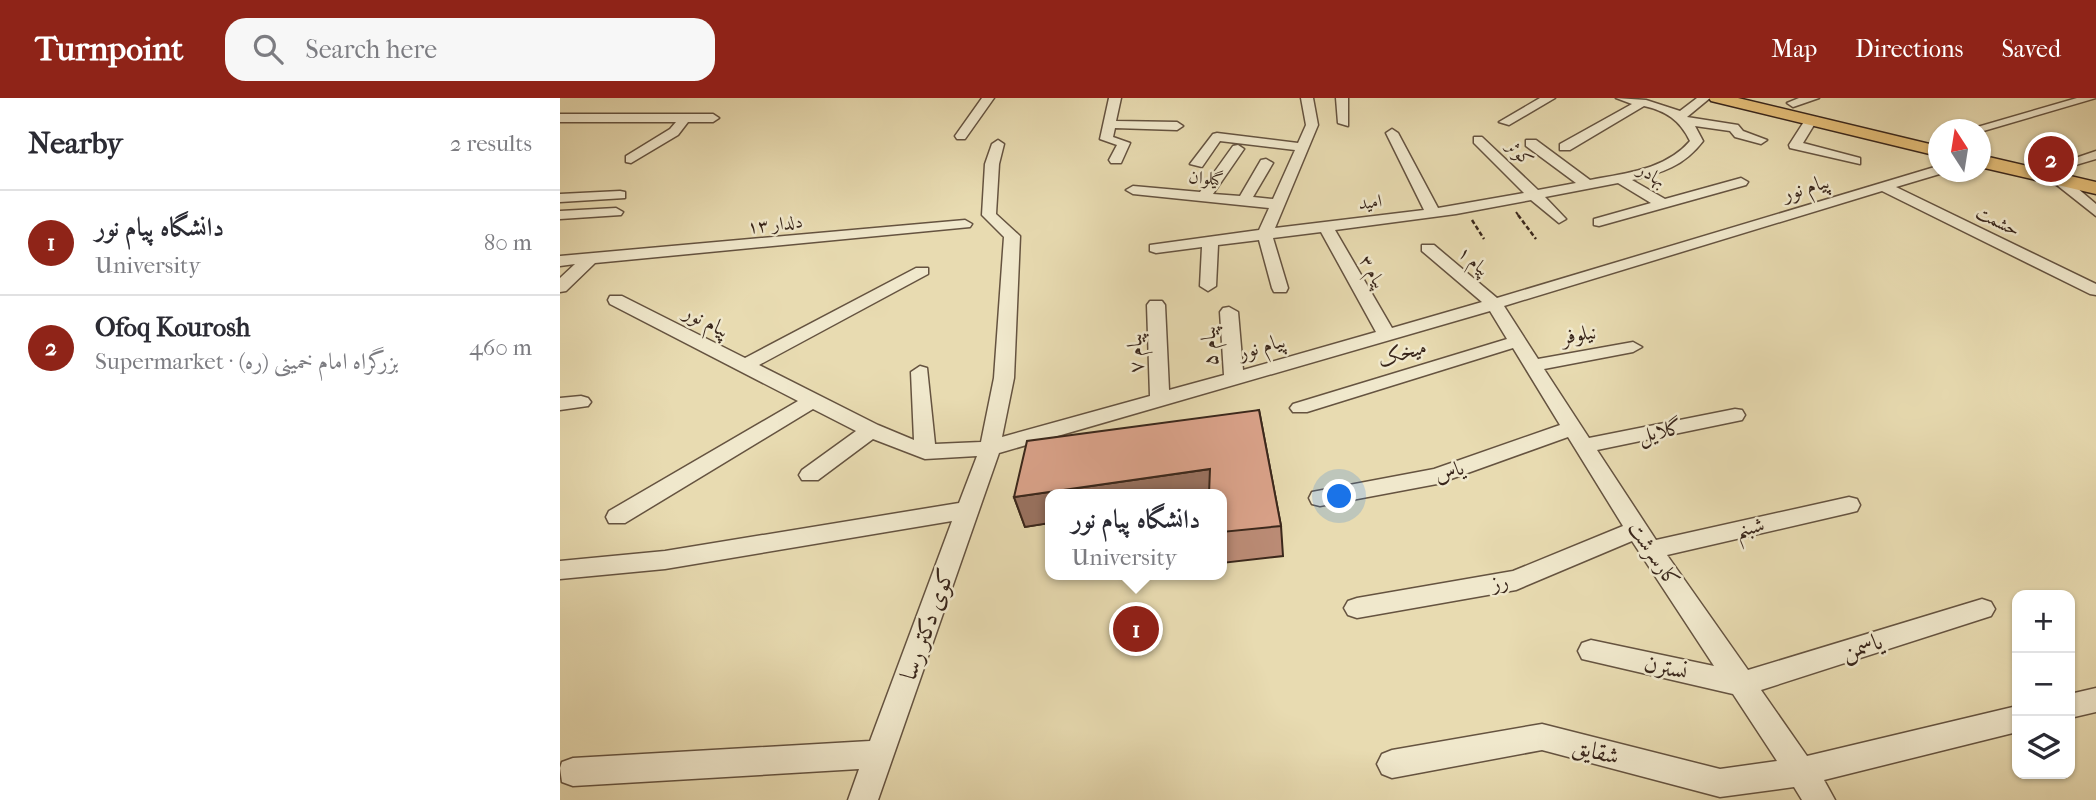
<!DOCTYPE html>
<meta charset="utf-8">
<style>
:root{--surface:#fff;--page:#f7f7f7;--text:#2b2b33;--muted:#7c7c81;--line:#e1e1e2;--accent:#8f2418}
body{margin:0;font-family:"IM FELL French Canon",Amiri,serif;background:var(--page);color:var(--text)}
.controls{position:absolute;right:21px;bottom:21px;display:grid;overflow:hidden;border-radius:14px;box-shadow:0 2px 5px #0004}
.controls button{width:63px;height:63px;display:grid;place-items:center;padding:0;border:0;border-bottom:2px solid var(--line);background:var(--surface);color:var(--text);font:35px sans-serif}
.compass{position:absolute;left:1368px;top:21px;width:63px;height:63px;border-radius:50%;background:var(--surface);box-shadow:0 2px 5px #0004;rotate:348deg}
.you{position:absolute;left:780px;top:399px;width:24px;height:24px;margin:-18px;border:5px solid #fff;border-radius:50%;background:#1a73e8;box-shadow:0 0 0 10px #1a73e833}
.badge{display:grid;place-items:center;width:46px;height:46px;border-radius:50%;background:var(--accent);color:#fff;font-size:23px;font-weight:700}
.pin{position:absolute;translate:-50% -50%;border:4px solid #fff;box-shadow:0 2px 7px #0006}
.popup{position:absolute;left:485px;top:391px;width:182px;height:91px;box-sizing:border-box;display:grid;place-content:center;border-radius:14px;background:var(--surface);filter:drop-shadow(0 2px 5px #0005);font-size:23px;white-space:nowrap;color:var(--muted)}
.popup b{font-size:26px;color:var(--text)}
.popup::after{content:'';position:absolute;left:50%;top:100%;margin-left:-14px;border:14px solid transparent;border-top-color:var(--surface)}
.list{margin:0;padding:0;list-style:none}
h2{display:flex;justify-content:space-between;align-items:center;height:91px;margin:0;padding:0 28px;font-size:30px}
h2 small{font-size:23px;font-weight:400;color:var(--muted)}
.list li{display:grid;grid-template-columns:46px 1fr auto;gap:21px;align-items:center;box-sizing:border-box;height:105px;padding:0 28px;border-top:2px solid var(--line)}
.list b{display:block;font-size:26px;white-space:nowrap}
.list p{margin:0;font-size:23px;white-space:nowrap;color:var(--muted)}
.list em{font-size:23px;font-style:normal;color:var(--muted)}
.icon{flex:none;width:38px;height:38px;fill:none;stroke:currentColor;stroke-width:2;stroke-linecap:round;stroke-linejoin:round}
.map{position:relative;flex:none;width:1536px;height:702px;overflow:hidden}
header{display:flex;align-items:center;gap:42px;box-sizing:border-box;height:98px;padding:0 35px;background:var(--accent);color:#fff}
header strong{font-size:33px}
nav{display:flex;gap:38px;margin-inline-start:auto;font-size:24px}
.search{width:490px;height:63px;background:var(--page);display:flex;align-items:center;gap:18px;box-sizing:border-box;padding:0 24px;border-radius:21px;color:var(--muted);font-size:26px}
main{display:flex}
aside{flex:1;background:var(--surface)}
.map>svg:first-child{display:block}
</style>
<header>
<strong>Turnpoint</strong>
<div class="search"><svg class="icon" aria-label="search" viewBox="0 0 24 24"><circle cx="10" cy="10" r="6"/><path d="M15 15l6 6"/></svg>Search here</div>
<nav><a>Map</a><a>Directions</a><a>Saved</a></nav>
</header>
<main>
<aside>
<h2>Nearby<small>2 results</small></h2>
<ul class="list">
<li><span class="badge">1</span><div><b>دانشگاه پیام نور</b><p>University</p></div><em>80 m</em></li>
<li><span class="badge">2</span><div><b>Ofoq Kourosh</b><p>Supermarket · بزرگراه امام خمینی (ره)</p></div><em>460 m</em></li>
</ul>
</aside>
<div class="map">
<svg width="1536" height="702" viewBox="0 0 1536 702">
<rect width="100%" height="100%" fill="#e8dbb1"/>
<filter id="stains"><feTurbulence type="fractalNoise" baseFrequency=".00286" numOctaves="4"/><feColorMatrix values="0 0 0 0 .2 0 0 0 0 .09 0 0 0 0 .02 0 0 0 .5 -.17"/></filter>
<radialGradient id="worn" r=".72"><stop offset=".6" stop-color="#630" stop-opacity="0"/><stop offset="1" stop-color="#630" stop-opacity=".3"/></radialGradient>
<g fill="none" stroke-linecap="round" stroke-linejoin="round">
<g stroke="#655340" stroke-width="3">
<path id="minor" d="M422,0h12l-29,41h-8l-2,-3z
M549,0h12l-5,23 61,1 6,4 -6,4 -62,-2 -2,9 17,6 -9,20h-10l-2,-3 8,-15 -17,-6z
M741,0h12l5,27 -43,103 149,-18 -38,-77 6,-4 6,4 40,75 86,-15 -50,-50v-6h8l56,53 38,-7 -50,-37v-6h10l54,40c36,-7 75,-10 100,-39 -10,-21 -24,-30 -46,-35l-74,44h-10v-6l72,-40 -16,-6 30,2 34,11 17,-13h13l-23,19 51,8 5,6 24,9 -6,4 -26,-7 -5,-6 -35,-5 8,15c-19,25 -41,32 -71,39l33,19 76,-21 7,4 -2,3 -147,41 -5,-1v-6l57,-16 -33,-20 -73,14 21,22 -7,4 -28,-23 -75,14 -121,16 57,98 90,-26 -60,-51v-6h12l63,53 441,-132v6l5,1 -47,14 200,97v11l-6,-1 -208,-103 -378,115 34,53 95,-17 9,5 -9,5 -89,17 45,69 146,-29 7,1 3,5 -3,5 -145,30 59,90 193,-43 8,2 3,6 -3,6 -8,2 -182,42 81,115 234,-71 9,3 4,7 -4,7 -230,74 46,66 210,-50v26l-193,48 11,20h-33l-8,-13 -74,10 -178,-47 -150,28 -10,-4 -5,-10 5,-10 10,-4 150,-26 178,45 57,-8 -44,-67 -151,-35 -4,-8 4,-8 9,-3 123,26 -82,-125 -116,49 -159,28 -9,-3 -4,-7 4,-7 9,-3 156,-27 110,-45 -55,-89 -131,47 -117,22 -8,-2 -3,-6 3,-6 122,-23 126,-44 -47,-77 -206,64h-14l-3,-4 3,-4 214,-65 -17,-28 -491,142 -121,347h-30l11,-31 -286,17 -11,-4 -2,-14 2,-6 11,-4 297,-17 82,-220 -287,48 -105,10v-18l105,-10 294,-48 18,-47 -52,3 -52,-20 -55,41h-16l-3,-5 3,-5 54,-39 -43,-22 -188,114h-16l-3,-6 3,-6 189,-110 -188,-97 -2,-4 2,-4h12l123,62 171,-90h12v6l-169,91 119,60 36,15 -3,-68 9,-6 7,2 8,76 46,-2 13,-64 10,-141 -22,-22 3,-51 7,-20 6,-4 6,4 -5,20 -3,50 24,22 -6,142 -12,59 148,-41 -3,-91 3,-4h12l3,4 4,85 55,-15 -4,-63 3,-4 6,-1 9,5 5,58 133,-38 -55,-100 -48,6 15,50 -2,4h-12l-2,-4 -13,-48 -41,5 -2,41 -8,5 -8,-5 2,-39 -46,6 -6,-2v-6l109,-15 10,-22 -136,-14 -7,-4 7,-4 67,6 33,-46 5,-1 6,4 -31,45 27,2 21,-36 5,-1 7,4 -20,34 20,2 22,-49 -75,-9 -18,26 -12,-3 23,-30 4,-1 81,10 8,-18z
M776,0h12v28l-10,-3z
M980,0h15l-46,27 -10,-3z
M1239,0h20l-26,9 -6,-4z
M1517,0h19l-116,34 -13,-2z
M0,16h153l6,4 -6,4h-25l-10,13 -47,28 -5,-1v-6l44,-27 6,-7h-116z
M1251,18l6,4 -14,23 57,15v6l-70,-16 -1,-3 18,-28z
M1536,53v8l-34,10 -7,-4z
M1493,78h10l33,28v12l-43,-34z
M60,93l5,1v6l-65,4v-8z
M56,110l7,4 -2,3 -61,4v-8z
M405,122l7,4 -2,3 -375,36 -29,28 -6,1v-14l15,-14 -15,2v-10z
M21,298l7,2 3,4 -3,4 -28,4v-12z
M1536,590v24l-26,6v-24z"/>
</g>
<g stroke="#39261b" stroke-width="3">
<path id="highway" d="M1149,0h29l200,48v10l-227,-55z
M1420,57l116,27v12l-116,-27z"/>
</g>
<path stroke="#39261b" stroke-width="2" stroke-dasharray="3.5 2" stroke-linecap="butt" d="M956,114l3,4"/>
<path stroke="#39261b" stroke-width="2.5" stroke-dasharray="4.5 2.5" stroke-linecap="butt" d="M958,117l18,24
M912,122l12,19"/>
<use href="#minor" fill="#f0e8cc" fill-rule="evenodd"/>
<use href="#highway" fill="#e4be78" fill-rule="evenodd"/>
</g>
<path fill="#bd8d78" stroke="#39261b" stroke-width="2" d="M699,312l22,116 2,30 -61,7v-69h-172v29l-25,4 -11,-30z"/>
<path fill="#9a7362" stroke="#39261b" stroke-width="2" d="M650,371l3,25h-163v29l-25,4 -11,-30z"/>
<path fill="#dca48c" stroke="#39261b" stroke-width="2" d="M699,312l22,116 -59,6v-38h-13l1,-25 -196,28 13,-56z"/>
<g text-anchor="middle" stroke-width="5" stroke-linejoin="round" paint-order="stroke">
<g font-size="18" fill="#39261b" stroke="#f0e8cc">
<text transform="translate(960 55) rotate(44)" y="6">کوثر</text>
<text transform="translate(1092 77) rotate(32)" y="6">بهادر</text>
<text transform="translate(646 80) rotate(6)" y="6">گیلوان</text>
<text transform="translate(810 104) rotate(-8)" y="6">امید</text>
<text transform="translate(1438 123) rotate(26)" y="6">حشمت</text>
<text transform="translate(215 126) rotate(-6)" y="6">دلدار ۱۳</text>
<text transform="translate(914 163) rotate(41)" y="6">پیام ۱</text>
<text transform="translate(813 174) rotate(60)" y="6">پیام ۳</text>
</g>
<g font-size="21" fill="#39261b" stroke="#f0e8cc">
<text transform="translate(1246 89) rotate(-17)" y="7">پیام نور</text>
<text transform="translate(147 223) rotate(27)" y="7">پیام نور</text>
<text transform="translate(1019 236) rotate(-10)" y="7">نیلوفر</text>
<text transform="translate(649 248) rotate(-94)" y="7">پیام ۵</text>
<text transform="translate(702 248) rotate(-16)" y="7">پیام نور</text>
<text transform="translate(575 255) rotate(-93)" y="7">پیام ۷</text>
<text transform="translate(842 255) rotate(-17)" y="7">میخک</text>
<text transform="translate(1100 333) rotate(-12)" y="7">گلایل</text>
<text transform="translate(889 373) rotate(-17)" y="7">یاس</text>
<text transform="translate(1190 429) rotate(-13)" y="7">شبنم</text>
<text transform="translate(1094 456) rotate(56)" y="7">کارسرشت</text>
<text transform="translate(940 484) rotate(-11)" y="7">رز</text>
</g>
<g font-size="24" fill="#39261b" stroke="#f0e8cc">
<text transform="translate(367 526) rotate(-70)" y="8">کوی دکتر رسا</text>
<text transform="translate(1302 548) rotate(-17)" y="8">یاسمن</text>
<text transform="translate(1106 569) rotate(12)" y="8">نسترن</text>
<text transform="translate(1036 653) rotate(14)" y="8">شقایق</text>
</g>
</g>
<rect width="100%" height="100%" filter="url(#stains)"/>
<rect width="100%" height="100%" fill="url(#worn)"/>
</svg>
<div class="controls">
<button>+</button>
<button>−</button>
<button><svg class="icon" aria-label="layers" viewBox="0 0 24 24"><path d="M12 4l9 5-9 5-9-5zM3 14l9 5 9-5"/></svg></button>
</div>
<svg class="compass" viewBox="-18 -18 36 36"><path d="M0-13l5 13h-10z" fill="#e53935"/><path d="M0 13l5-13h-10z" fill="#7c7c81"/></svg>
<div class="you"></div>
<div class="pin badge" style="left:576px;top:531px">1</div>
<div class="popup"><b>دانشگاه پیام نور</b>University</div>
<div class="pin badge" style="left:1491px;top:61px">2</div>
</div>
</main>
